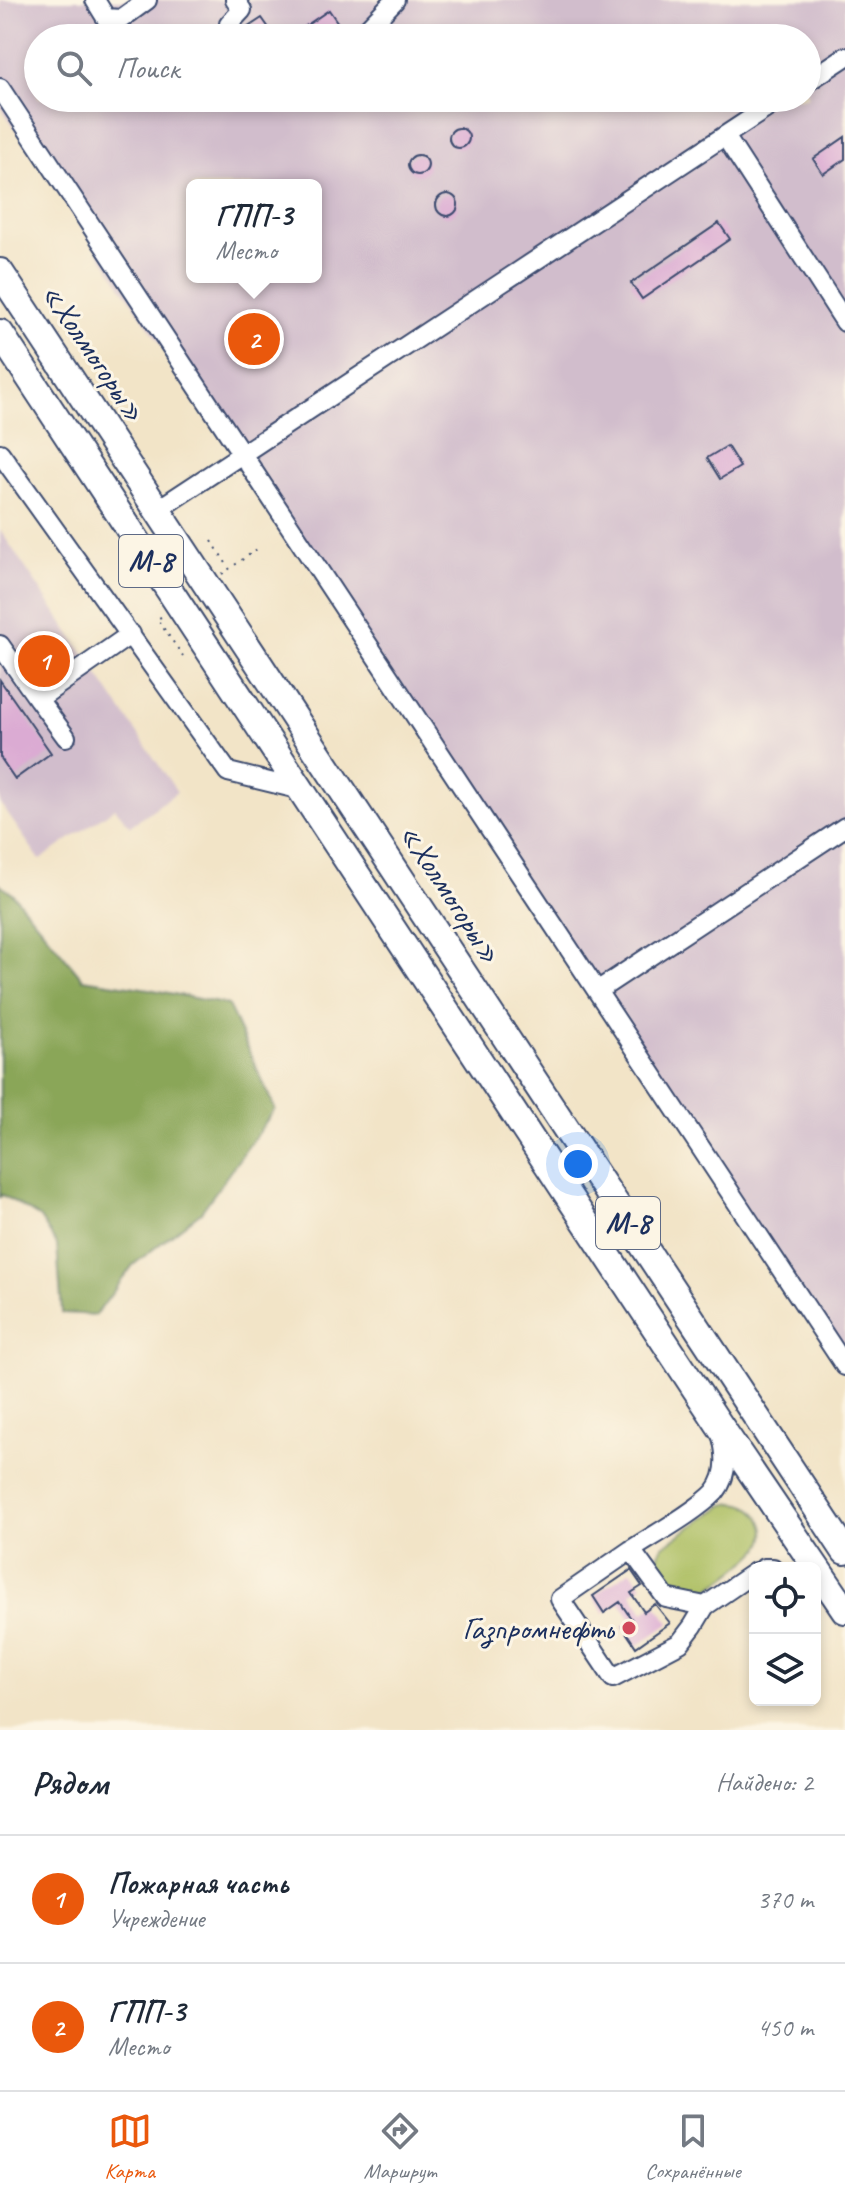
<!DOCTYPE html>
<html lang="ru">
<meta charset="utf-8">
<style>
:root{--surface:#fff;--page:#f6f6f7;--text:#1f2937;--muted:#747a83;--line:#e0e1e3;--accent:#ea580c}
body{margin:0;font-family:Caveat,sans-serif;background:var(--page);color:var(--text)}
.controls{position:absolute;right:24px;bottom:24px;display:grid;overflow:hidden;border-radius:12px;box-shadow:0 4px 12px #0003}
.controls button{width:72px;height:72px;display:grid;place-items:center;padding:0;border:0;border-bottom:2px solid var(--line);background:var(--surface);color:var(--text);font:40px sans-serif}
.you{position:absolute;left:578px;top:1164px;width:28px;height:28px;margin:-20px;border:6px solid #fff;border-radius:50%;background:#1a73e8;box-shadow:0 0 0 12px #1a73e833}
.badge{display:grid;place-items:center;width:52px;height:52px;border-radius:50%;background:var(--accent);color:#fff;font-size:26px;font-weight:700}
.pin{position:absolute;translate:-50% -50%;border:4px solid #fff;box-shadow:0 2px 8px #0006}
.popup{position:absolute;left:186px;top:179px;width:136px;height:104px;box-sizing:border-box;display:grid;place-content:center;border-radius:12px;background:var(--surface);filter:drop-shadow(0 2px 6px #0005);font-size:26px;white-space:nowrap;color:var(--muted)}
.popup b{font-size:30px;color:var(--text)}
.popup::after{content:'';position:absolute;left:50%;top:100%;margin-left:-16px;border:16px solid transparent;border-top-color:var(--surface)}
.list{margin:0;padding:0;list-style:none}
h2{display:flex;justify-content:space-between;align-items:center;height:104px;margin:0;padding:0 32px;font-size:34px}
h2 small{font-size:26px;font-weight:400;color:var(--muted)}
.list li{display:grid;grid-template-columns:52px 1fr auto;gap:24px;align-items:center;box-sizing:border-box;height:128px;padding:0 32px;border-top:2px solid var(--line)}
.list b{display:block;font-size:30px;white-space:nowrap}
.list p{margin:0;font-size:26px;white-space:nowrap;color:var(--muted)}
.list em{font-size:26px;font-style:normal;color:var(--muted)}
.icon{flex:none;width:44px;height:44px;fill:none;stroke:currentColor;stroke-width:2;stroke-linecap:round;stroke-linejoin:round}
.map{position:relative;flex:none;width:845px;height:1730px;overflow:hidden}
.search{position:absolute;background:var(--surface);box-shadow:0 4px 12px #0003;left:24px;right:24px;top:24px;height:88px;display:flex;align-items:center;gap:20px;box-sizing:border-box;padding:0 28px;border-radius:44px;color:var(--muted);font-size:30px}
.sheet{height:360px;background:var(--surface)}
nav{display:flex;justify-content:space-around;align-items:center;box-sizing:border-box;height:112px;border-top:2px solid var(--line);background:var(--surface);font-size:22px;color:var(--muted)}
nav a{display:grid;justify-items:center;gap:4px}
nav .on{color:var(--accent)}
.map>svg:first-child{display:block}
</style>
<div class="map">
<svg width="845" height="1730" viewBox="0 0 845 1730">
<rect width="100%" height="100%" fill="#fcf5e5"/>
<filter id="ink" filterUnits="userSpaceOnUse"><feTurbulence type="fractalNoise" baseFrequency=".0125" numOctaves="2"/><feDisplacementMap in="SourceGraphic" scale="16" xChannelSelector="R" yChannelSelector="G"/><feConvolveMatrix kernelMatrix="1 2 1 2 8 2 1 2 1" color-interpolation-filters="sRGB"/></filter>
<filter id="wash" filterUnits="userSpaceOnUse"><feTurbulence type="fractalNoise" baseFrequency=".006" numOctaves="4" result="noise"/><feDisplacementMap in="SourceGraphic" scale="32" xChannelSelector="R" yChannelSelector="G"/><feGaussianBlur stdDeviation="1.8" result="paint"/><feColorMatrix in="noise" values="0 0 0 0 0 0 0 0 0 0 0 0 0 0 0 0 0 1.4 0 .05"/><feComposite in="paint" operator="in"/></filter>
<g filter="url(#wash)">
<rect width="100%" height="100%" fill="#f2e4c7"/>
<path fill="#d1bdcc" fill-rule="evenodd" d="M0,0h845v1358l-845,-1252zM38,38h769v60h-769zM192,185h124v92h-124z
M0,530l177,262 -47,34 -15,-18 -75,52 -40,-57z"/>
<path fill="#adbf63" stroke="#647760" stroke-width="2" d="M734,1503c11,1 19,4 26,14 4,7 7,16 4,24 -3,12 -50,46 -62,51 -13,5 -32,0 -40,-11 -8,-12 -6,-24 1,-35l61,-41z"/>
<path fill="#8aa659" stroke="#526a5c" stroke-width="2" d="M0,884l12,9 71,86 66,10 79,16 47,104 -74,103 -68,53 -37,50 -34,-2 -5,-68 -17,-27 -37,-23 -3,2z"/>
<g id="blocks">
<path fill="#dbabd3" d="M329,10l13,19 -13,9h-41z
M262,18l14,20h-25l-4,-10z
M449 138a10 10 0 1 1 20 0a10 10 0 1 1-20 0Z
M845,137v22l-22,15 -10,-15z
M408 165a10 10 0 1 1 20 0a10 10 0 1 1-20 0Z
M436 205a11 11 0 1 1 22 0a11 11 0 1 1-22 0Z
M719,223l11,16 -88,60 -11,-16z
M252,312l27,38 -22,15 -27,-37z
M727,446l13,21 -20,12 -13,-21z
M0,680l51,73 -36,26 -15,-22z
M631,1570l11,16 -11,7 13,19 11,-8 15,19 -34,24 -14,-21 10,-6 -12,-18 -16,11 -11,-17z"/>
</g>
</g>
<g filter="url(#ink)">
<use href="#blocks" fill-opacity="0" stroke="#3b4a6e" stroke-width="2"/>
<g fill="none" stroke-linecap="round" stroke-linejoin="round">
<g stroke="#3b4a6e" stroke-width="22">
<path id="minor" d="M95,0l11,18 15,1 26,-19
M235,0l7,10 -13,14 10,14
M355,38l10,-7 30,-31
M807,82l38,-25
M0,88l845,1278
M725,136l120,186
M0,453l228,319 74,18
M157,510l625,-412
M0,645l38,54 93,-65
M38,699l28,38
M597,991l248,-164
M722,1437c5,19 6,39 -7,55 -18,19 -61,43 -84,58l35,48 39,8 50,-34
M631,1550l-71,49 53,79 67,-35 13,-17 12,-20
M764,1568h9"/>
</g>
<g stroke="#3b4a6e" stroke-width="30">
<path id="highway" d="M0,272l845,1279
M0,333l718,1090 127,187"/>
</g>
<path stroke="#3b4a6e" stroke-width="2" stroke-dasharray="2 6" stroke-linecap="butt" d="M212,541l17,27
M222,574l38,-27
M161,617l-4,2 26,37"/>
<use href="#minor" stroke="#fff" stroke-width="18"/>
<use href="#highway" stroke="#fff" stroke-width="26"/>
</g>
</g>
<circle fill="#d1495b" stroke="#fcf5e5" stroke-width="3" cx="629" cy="1628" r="8"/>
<g text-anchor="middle" stroke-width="6" stroke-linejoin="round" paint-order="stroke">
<g fill="#fcf5e5" stroke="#5e6a86" stroke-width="2">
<rect x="119" y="535" width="64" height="52" rx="6"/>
<rect x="596" y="1197" width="64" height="52" rx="6"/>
</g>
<g font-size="30" font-weight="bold" fill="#1b2f5e">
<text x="151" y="571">М-8</text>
<text x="628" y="1233">М-8</text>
</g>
<g font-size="32" fill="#1b2f5e" stroke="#fcf5e5">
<text transform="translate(94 352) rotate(56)" y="11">«Холмогоры»</text>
<text transform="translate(451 893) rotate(57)" y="11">«Холмогоры»</text>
</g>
<g font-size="32" fill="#1b2f5e" stroke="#fcf5e5" text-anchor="end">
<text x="613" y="1639">Газпромнефть</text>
</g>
</g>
</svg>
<div class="controls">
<button><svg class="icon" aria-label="locate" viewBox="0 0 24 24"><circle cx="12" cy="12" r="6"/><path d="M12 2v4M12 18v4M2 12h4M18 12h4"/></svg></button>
<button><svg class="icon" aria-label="layers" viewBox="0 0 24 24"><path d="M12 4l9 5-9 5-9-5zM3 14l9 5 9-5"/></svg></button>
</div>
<div class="you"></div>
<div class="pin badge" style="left:44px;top:661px">1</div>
<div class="pin badge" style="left:254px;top:339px">2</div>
<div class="popup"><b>ГПП-3</b>Место</div>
<div class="search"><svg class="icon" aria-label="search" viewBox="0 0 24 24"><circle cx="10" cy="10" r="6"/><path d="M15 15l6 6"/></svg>Поиск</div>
</div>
<section class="sheet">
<h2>Рядом<small>Найдено: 2</small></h2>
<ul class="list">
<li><span class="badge">1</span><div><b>Пожарная часть</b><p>Учреждение</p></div><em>370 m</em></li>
<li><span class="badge">2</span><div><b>ГПП-3</b><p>Место</p></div><em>450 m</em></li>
</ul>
</section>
<nav>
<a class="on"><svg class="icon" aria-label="map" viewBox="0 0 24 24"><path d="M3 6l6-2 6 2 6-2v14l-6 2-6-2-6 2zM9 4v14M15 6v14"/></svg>Карта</a>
<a><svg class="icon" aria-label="directions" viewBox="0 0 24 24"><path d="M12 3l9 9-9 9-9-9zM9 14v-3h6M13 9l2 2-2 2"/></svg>Маршрут</a>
<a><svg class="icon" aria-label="saved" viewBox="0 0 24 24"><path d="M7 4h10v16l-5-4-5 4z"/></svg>Сохранённые</a>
</nav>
